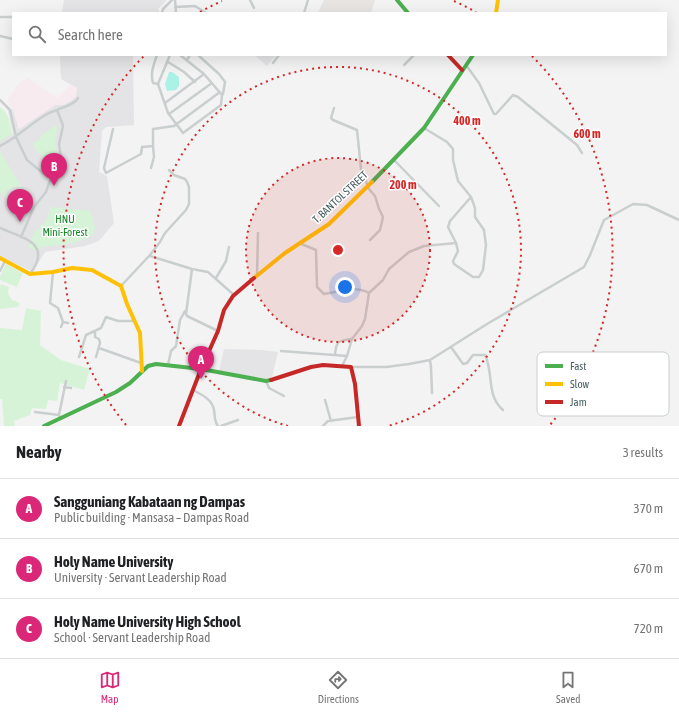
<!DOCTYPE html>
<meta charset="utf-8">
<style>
:root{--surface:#fff;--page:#f6f6f6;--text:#202124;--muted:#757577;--line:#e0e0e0;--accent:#db2777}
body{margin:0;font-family:"Asap Condensed",sans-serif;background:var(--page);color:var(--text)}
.you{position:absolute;left:345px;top:287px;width:14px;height:14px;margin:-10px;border:3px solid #fff;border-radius:50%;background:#1a73e8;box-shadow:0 0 0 6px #1a73e833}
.badge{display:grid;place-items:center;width:26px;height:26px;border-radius:50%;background:var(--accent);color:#fff;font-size:13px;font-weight:700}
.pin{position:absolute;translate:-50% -33px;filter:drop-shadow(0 1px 2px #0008)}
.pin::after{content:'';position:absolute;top:21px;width:14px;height:12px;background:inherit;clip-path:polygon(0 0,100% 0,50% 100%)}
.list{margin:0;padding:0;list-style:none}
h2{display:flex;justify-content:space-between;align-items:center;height:52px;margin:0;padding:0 16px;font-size:17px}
h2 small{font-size:13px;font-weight:400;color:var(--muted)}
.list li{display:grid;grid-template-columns:26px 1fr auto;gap:12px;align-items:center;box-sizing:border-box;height:60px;padding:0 16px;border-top:1px solid var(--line)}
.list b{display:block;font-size:15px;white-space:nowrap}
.list p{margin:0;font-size:13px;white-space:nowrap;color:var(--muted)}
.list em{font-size:13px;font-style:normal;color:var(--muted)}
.icon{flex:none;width:22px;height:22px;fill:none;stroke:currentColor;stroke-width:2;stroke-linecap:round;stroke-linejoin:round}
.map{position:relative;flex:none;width:679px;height:426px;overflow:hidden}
.search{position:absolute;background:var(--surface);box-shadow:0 4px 16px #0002;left:12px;right:12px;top:12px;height:44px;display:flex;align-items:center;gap:10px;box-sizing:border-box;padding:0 14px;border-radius:0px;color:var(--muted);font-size:15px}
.sheet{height:232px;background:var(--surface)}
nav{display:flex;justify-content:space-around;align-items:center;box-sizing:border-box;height:56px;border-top:1px solid var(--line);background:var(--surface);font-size:11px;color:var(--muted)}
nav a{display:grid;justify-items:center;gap:2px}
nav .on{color:var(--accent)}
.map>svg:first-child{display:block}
</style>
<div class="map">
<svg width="679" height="426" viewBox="0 0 679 426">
<rect width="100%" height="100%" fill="#f3f3f3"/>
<path fill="#e7e4e2" d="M324,0h51l-4,13h-53z"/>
<path fill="#e4e3e5" d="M64,0h102v1l-8,8 2,4h-98z
M60,55h73l1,70 -28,2 -4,4 -3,41 8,4 7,47 -15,18 -14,5 -40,6 -12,20 -33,-16v-117l13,-5 -5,-23 5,-2 6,20 36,-24h8l9,-5 5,-12 -16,-9z
M254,55h22l-9,11z
M224,349l38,1 16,2 -6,25 -4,2 -49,-8z"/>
<path fill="#f8ebef" d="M28,78l29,20 14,-13 6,3 -1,8 -4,4 -10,5h-7l-36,24 -6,-20 -6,-8 11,-17z"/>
<path fill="#d7f3d7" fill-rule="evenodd" d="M0,107c9,6 10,16 12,27l-12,7z
M55,125l2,3 -2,16 3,12 -7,7 -14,-12 -4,-8 8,-4 -1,-2z
M0,151l21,35v7l-5,5 -9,1 -7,-7zM18,184l1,5 -3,6 -6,2 -6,-4z
M51,207l40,4c1,5 4,13 4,18 -2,15 -42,16 -54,18l-4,4 -9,-4 7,-17 3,1 3,-7 3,1z
M6,264l17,9 -6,14 -17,-7v-4z
M1,284l8,3 -1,6 4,7 8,3 -2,4 -18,2v-23z
M26,308l15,3 -1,34 21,15 29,9 -6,21 -24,-7 -3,18 -9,-1 -2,9 -14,-1 -2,7 -16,6 1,5h-11l-2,-27h-2v-71l22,2z"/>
<path fill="#aaf2e6" d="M169,72h3l7,5v9l-3,4 -9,1 -2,-7z"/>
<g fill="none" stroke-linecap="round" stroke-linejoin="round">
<path stroke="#c9cecf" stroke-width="2.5" d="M175,0l1,13
M250,0l4,8
M175,7l20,-1 11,7
M162,13l1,-4 9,-9
M304,13l4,-13
M0,17h13
M0,36l13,3
M157,55c-3,9 -7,18 -4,28l5,1
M170,55l-12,29 10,29 15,20 38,-28 1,-10 -18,-21 -24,-19
M198,55l21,19 6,8 -2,12
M187,60l3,-5
M168,62l16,10 11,10
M273,63l6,-8
M404,65l10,-10
M466,65l13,18 15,31h2l17,-19 5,2 59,48 5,8
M0,100l10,10 6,27 11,23 17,14
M165,103l39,-29
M334,108l-3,10 2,2 24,10 4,39 8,20 6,7 4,13 4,8 -3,13 -10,10
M169,114l43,-31
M424,128l23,14 6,7v11l5,21 13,16 4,11v9l9,13 2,15 -3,25 -4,7h-6l-19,-13 -1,-3 5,-10 -2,-8
M113,129l-9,39 2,5 35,-19 1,-7 11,-1v-17l21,-3 46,-34
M0,146c18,-9 32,-24 49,-33 8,-4 26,-8 29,-15
M394,160l45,46
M151,168l3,-11 -1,-11
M50,181l3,-10 8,-13 -2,-14 4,-18 -2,-6 -4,-10
M0,228c23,10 53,15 30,46
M21,237l13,-30 12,-15 3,-9
M299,243l17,7 1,37 7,7c14,-2 32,-9 45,-1l14,-13 6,-11 20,-17 15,-6 32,-3 -8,-16 2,-6 21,-24
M150,256l42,13 16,3 26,23
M192,269l-6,45 1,2 31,15
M0,271l5,-10
M53,272l-3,31 8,5 5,14 -2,5
M257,276l1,-43
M216,278l10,-17 3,-14
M121,286l29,-31 10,-13 5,-9 21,-23 3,-6v-17l-2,-5 -2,-3 -11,-4 -5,-5
M63,322l5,1
M95,332v5l4,2 1,4 -4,14
M451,347l12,17 4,-1 6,-8h12c9,18 1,41 18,55
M99,348l42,15
M281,351l66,5 -5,10
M335,355c1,-14 3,-14 16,-16
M347,356l5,-17 10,-13 3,-7 4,-26
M79,357l7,-22 15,-7 5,-11 12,4h16
M430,360l1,7 1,26
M168,365l3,-14 5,-5 4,-26 5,-9
M351,367h35l23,-3 21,-4 57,-36 97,-57 6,-12 14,-35 29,-16 14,1 32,15
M266,381l3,7 15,8
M64,387l7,1
M193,390c9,5 19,9 21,20 1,6 0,11 4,16
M325,400l6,21
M35,412l24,3
M60,418l-1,-3 7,-34
M221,426l17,-6
M323,426l5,-5 30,-4"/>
<path stroke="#4caf50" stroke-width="4" d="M397,0l11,13
M372,182l52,-54 49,-73
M44,426l72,-34 14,-9 18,-17 8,-2 45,5 65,12 5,-1"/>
<path stroke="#ffc107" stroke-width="4" d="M496,13l2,-13
M0,258l30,16 23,-2 19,-4 20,2 29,16 6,18 13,29 2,38
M254,278l31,-25 44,-29 43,-42"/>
<path stroke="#c62828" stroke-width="4" d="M448,55l14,15
M271,380l40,-13 12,-2 28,2 4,17 4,42
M179,426l22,-57 17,-38 6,-21 9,-14 21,-18"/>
</g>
<circle cx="338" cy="250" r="92" fill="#d62828" fill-opacity=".12"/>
<g fill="none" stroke="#d62828" stroke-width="2" stroke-dasharray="2 4">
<circle cx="338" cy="250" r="92"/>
<path d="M288 426A183 183 0 1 1 388 426"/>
<path d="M126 425A275 275 0 0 1 144 56M200 12A275 275 0 0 1 222 1M454 1A275 275 0 0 1 476 12M532 56A275 275 0 0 1 550 425"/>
</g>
<g text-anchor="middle" stroke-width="3" stroke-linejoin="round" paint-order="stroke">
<g font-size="11" fill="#485f61" stroke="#fff">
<text transform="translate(340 197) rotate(-43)" y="4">T. BANTOL STREET</text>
</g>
<g font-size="11" fill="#128921" stroke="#fff">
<text x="65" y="223">HNU<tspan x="65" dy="13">Mini-Forest</tspan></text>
</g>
</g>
<rect x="537" y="352" width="132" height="64" rx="6" fill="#fff" stroke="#c8cfd0" stroke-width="1"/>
<rect x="545" y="364" width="18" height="4" fill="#4caf50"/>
<rect x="545" y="382" width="18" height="4" fill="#ffc107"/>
<rect x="545" y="400" width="18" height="4" fill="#c62828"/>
<g font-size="11" fill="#485f61">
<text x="570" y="370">Fast</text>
<text x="570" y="388">Slow</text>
<text x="570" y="406">Jam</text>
</g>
<circle cx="338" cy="250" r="6" fill="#d62828" stroke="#fff" stroke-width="2"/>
<g font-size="12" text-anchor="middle" font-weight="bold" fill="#d62828" stroke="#fff" stroke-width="3" stroke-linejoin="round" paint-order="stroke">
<text x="467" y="125">400 m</text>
<text x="587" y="138">600 m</text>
<text x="403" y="189">200 m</text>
</g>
</svg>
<div class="you"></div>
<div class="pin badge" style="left:201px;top:379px">A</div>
<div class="pin badge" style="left:54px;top:186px">B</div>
<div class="pin badge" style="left:20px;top:222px">C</div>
<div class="search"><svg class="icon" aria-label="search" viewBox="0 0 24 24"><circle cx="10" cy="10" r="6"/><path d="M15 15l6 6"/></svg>Search here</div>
</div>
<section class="sheet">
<h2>Nearby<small>3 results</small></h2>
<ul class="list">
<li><span class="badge">A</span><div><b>Sangguniang Kabataan ng Dampas</b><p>Public building · Mansasa – Dampas Road</p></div><em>370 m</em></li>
<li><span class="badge">B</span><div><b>Holy Name University</b><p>University · Servant Leadership Road</p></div><em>670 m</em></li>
<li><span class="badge">C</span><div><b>Holy Name University High School</b><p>School · Servant Leadership Road</p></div><em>720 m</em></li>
</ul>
</section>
<nav>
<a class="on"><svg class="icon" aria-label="map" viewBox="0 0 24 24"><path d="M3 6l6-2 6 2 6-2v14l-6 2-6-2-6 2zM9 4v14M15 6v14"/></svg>Map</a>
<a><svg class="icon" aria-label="directions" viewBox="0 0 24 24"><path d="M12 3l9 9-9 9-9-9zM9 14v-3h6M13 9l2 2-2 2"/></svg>Directions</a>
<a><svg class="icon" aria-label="saved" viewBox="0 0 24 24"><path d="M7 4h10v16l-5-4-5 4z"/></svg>Saved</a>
</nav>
